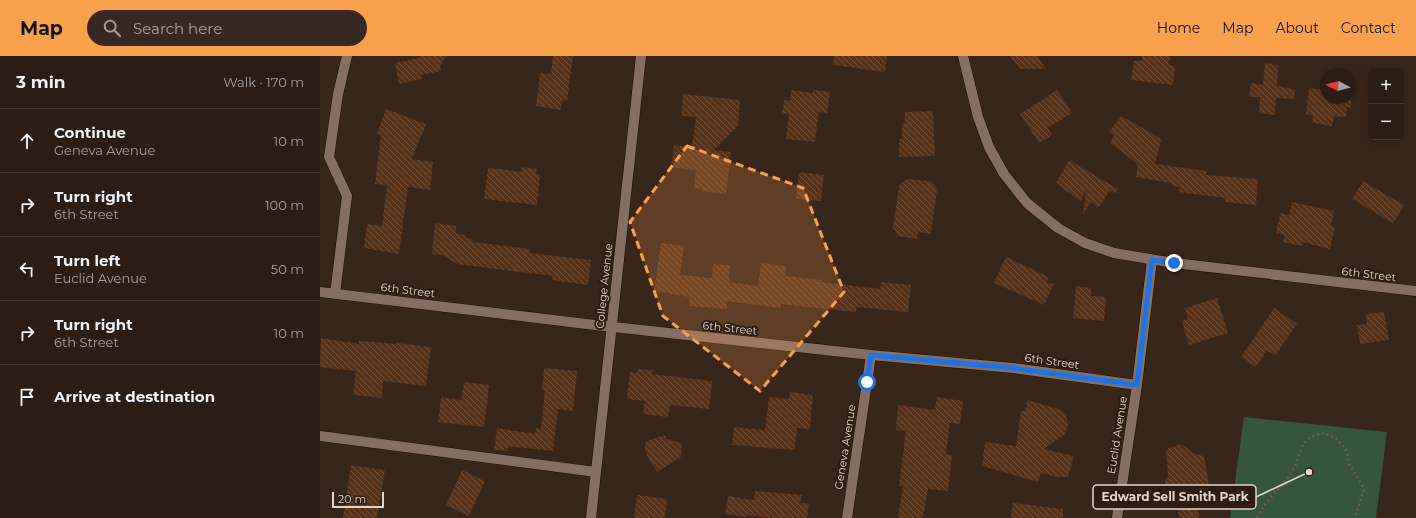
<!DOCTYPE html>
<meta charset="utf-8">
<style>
:root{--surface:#2b1c14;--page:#372922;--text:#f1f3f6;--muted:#a6a1a0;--line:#473a34;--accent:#f9a04c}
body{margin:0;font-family:Montserrat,sans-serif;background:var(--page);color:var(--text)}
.controls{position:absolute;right:12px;top:12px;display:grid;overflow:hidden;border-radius:6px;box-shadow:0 2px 6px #0003}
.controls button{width:36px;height:36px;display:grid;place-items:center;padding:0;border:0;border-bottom:1px solid var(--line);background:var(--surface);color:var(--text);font:20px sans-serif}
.compass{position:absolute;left:1000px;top:12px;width:36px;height:36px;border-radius:50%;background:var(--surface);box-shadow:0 2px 6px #0003;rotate:277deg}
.scale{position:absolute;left:12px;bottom:10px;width:52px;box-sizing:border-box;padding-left:4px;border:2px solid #e2d5cd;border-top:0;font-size:11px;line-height:14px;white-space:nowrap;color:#e2d5cd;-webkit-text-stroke:3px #2e1c11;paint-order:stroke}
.stop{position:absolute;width:12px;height:12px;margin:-9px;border:3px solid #1a73e8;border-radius:50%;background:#fff}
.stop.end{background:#1a73e8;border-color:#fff;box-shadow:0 1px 4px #0008}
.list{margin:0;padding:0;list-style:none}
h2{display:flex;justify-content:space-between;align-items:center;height:52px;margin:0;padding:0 16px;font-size:17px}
h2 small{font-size:13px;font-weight:400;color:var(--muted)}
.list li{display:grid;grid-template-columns:26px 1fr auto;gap:12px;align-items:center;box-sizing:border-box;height:64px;padding:0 16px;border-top:1px solid var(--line)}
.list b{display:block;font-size:15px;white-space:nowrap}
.list p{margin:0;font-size:13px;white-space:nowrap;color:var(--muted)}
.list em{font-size:13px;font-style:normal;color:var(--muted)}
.icon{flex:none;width:22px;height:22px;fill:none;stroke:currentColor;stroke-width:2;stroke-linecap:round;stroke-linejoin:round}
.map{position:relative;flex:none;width:1096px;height:462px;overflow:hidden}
header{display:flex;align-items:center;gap:24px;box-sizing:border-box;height:56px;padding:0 20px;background:var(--accent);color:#111}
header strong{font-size:19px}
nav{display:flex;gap:22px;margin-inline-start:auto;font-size:14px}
.search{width:280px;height:36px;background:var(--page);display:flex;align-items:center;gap:10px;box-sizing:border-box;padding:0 14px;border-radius:22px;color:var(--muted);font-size:15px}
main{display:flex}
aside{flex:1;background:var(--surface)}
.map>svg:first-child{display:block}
</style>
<header>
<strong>Map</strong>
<div class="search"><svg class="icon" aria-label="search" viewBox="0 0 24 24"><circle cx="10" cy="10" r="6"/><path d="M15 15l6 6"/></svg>Search here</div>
<nav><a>Home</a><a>Map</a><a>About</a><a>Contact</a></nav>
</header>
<main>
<aside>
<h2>3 min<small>Walk · 170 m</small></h2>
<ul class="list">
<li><svg class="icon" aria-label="ahead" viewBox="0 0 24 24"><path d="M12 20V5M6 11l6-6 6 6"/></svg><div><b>Continue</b><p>Geneva Avenue</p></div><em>10 m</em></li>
<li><svg class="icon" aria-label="right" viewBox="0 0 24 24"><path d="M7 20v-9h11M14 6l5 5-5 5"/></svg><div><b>Turn right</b><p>6th Street</p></div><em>100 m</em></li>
<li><svg class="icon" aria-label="left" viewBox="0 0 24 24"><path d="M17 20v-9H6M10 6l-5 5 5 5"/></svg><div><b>Turn left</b><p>Euclid Avenue</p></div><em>50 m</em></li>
<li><svg class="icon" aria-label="right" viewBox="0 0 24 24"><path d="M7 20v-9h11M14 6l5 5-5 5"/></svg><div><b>Turn right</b><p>6th Street</p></div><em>10 m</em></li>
<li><svg class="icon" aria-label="arrive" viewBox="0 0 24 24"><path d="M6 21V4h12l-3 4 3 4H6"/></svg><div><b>Arrive at destination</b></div></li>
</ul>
</aside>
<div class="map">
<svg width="1096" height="462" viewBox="0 0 1096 462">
<defs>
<pattern id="building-back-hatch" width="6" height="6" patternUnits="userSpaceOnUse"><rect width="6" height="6" fill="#583219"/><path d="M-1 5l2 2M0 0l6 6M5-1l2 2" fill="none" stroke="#704f39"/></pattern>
</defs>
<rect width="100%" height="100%" fill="#39261a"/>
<path fill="#36563c" d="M924,361l143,15 -11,86h-146z"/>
<path fill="url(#building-back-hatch)" d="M100,0h27l-7,10 1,5 -20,4 1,4 -23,5 -4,-21 25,-5z
M233,0h20l-6,45 -5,-1 -1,10 -25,-4 4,-33 11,1z
M514,0h53l-2,16 -52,-7z
M690,0h27l9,13h-26z
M822,0h28l-1,9 6,1 -2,19 -42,-5 3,-19h8z
M945,7l13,2 -1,21 18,3 -1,10 -18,-1 -1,17 -16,-2 1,-16h-11l2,-14 12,2z
M989,32l17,2v8h24v-4h2l-1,14 -4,-1 -1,10 -12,-1 -2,10 -20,-3 1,-8 -7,-1z
M471,34l22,3v-3l17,2 -3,21 -8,-1 -4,30 -29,-3 3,-25 -7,-1 2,-13 6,1z
M737,34l15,23 -24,15 4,7 -13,8 -19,-29z
M363,38l57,6 -2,26 -24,24 17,2 -5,42 -25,-3v-2l-7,-1 2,-18 -25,-3 3,-22 18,2 4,-30 -15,-1z
M66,53l40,15 -14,35 21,3 -3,28 -22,-3 -9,67 -35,-6 3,-24 15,2 5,-41 -12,-1 6,-49 -4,-1z
M613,55l2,45 -36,1v-18h3v-15l3,-1v-11z
M801,60l29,16 11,8 -6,24 52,7 -1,4 52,4 -2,26 -31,-3v-4l-46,-6 1,-5 -8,-1v-3l-36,-6 2,-13 -28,-21 4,-8 -5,-3z
M749,104l49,29 -2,4 -8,-2h1l-6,11 -5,6 -7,-6 -8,13 3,-26 -5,13 -25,-19z
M202,111l15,2 -1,5 4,1 -3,30 -53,-6 4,-31 34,4z
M479,116l25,3 -3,26 -25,-2z
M587,123l24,2 6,8 -6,45 -13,-2 -1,7 -19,-3 -5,-8 6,-43z
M1043,125l41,24 -11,18 -41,-24z
M972,146l42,9 -3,15 4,1 -5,22 -28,-7 -1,4 -18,-4 2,-7 -9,-2 4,-20 9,2z
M115,167l21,3v7l9,2 1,3h5l2,4 57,7v4l61,7 -3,25 -36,-5 1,-4 -96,-12 -14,-9 -11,-1z
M341,187l23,3 -4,29 32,3 1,-14 17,1 -1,17 29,4 3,-23 25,3 -1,10 37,4 -1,2 59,7 1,-7 30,3 -3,27 -51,-5 -1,5 -75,-8v4l-54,-7v8l-38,-3 1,-9 -36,-6z
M686,201l43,20 -3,6 8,1 -10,21 -50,-22z
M756,230l15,2v8l15,1 -2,24 -31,-3z
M897,242l11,35 -39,12 -7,-24 6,-2 -3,-11z
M954,252l23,16 -22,32 -8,-6 -11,17 -15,-10z
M1064,256l5,28 -29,4 -3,-19 10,-1 -1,-10z
M1,282l38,6v-3l38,3v-1l34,4 -5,39 -43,-5 -1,17 -29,-3 3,-24 -36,-4z
M224,312l33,3 -4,40 -15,-2 -5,42 -45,-5v5l-14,-2 3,-21 38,6 1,-6 5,1 4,-38h-3z
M318,313l15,1 -1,4 60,7 -3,28 -39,-4 -2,12 -25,-3 2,-13 -18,-2 3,-27 7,1z
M144,326l25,3 -5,42 -46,-5 3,-25 20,3z
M470,336l23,3 -3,34 -13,-1 -2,22 -63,-5 2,-18 31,3 4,-33 20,2z
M617,341l26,4 -3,23 -10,-1 -4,31 6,1 -4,36 -20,-2 -5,29h-25l5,-32h-4l7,-55 -10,-1 2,-25 37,5z
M707,344l32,9 7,5 2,11 -3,9 -21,15 30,7 -6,21h-11l-16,-4 -3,9 -56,-16 3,-24 31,4 5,-35h5z
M346,379v4l16,4 -1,14 -24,15 -10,-16 -2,-9 1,-6z
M861,388l14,10 9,2 7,42 -14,2 2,18h-20l-2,-15 -9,2 -3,-25 3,-3 -2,-28z
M31,409l34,5 -8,48h-34z
M142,414l23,11 -16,35 -23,-11z
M435,435l47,4 -2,8 9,1 -2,14h-38l-22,-3 -1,2 -21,-3 3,-18 26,4z
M317,439l30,4 -2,19h-31z
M693,447l50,6v9h-52z"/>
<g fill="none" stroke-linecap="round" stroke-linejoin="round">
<g stroke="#1f0e04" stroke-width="11">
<path id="minor" d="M643,0l15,61 11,30 15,27 23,29 31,25 27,15 29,10 60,10 242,28
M0,236l275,33 276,30 142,13 124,17
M15,238l12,-98 -18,-39 9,-63 9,-38
M0,380l276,36
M271,462l50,-462
M527,462l24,-163
M797,462l20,-133 15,-125"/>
</g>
<path stroke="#6c5b50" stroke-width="2.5" stroke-dasharray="2 3" stroke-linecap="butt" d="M937,462c8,-20 28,-31 37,-50 5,-9 5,-20 13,-28 4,-4 11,-5 17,-7l12,5 10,11 3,15 13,21 2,5 -9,28"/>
<use href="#minor" stroke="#866f62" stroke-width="10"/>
</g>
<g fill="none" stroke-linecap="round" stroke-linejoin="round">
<path stroke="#1a73e8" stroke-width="5" d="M547,326l4,-27 142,13 124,17 15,-125 22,3"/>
</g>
<path fill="#f9a04c" fill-opacity="0.2" stroke="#f9a04c" stroke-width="3" stroke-dasharray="8 5" stroke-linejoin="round" d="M367,90l116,42 41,104 -84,99 -97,-75 -33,-94z"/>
<g text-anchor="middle" stroke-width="4" stroke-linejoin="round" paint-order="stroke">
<g font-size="11" fill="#e2d5cd" stroke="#2e1c11">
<text transform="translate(1049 218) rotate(7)" y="4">6th Street</text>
<text transform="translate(284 230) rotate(-84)" y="4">College Avenue</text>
<text transform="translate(88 234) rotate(7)" y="4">6th Street</text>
<text transform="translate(410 272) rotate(6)" y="4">6th Street</text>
<text transform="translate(732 305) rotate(8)" y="4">6th Street</text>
<text transform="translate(797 379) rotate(-81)" y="4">Euclid Avenue</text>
<text transform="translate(525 391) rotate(-81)" y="4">Geneva Avenue</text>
</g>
</g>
<path fill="none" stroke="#e2d5cd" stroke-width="1.5" d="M989 416L936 441"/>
<circle fill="#e2d5cd" stroke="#2e1c11" stroke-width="1.5" cx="989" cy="416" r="4"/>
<rect fill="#2e1c11" stroke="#e2d5cd" stroke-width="1.5" x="773" y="429" width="163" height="24" rx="4"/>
<g font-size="12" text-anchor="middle" font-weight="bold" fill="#e2d5cd">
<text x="855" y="445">Edward Sell Smith Park</text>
</g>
</svg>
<div class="controls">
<button>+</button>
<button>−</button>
</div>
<svg class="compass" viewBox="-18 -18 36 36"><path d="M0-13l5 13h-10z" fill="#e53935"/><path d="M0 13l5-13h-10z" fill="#a6a1a0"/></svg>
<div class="scale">20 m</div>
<div class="stop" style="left:547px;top:326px"></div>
<div class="stop end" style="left:854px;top:207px"></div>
</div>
</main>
